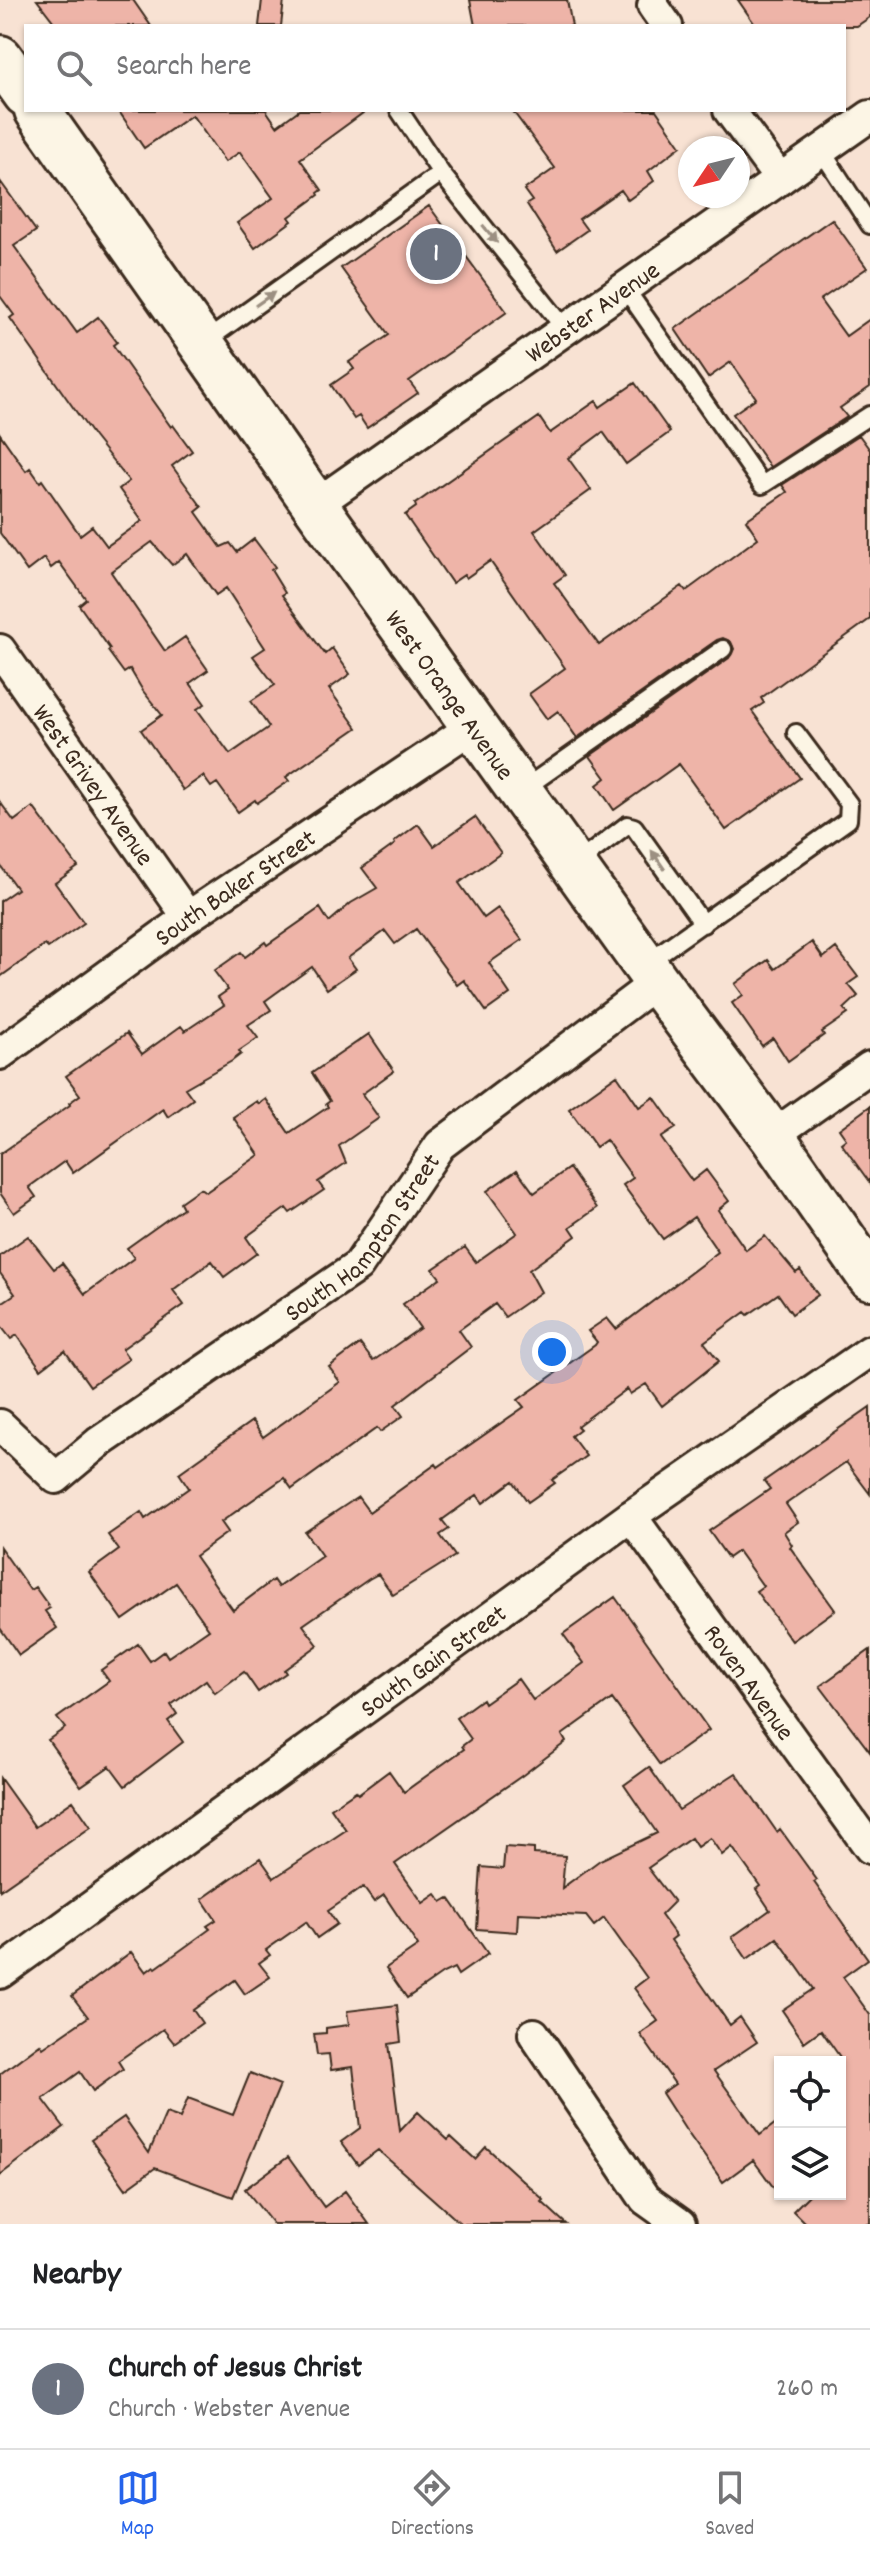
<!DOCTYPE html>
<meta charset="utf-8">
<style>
:root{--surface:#fff;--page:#f6f6f6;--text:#202124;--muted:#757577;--line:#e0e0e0;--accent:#2563eb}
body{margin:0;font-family:Dekko,sans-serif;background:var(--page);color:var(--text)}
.controls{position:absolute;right:24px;bottom:24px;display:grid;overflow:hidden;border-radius:0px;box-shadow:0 2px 6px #0004}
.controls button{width:72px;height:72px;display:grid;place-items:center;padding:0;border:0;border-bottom:2px solid var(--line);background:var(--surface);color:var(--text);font:40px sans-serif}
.compass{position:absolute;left:678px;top:136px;width:72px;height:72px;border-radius:50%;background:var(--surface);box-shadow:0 2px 6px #0004;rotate:235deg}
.you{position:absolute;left:552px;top:1352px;width:28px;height:28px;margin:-20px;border:6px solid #fff;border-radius:50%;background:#1a73e8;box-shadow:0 0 0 12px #1a73e833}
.badge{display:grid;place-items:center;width:52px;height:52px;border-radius:50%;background:var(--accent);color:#fff;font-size:26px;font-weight:700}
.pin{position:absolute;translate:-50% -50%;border:4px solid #fff;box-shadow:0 2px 8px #0006}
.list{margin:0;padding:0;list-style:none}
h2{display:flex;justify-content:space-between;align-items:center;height:104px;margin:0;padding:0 32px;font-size:34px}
h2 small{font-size:26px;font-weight:400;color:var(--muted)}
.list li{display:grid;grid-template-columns:52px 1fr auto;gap:24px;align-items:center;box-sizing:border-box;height:120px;padding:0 32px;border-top:2px solid var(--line)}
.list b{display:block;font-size:30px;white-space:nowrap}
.list p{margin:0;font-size:26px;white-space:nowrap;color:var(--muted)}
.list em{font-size:26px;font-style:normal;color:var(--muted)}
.icon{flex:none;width:44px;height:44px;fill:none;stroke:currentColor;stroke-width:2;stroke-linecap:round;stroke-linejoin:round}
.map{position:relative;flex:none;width:870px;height:2224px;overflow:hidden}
.search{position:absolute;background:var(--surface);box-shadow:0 2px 6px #0004;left:24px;right:24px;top:24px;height:88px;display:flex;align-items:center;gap:20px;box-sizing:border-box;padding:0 28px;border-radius:0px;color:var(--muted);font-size:30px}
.sheet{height:224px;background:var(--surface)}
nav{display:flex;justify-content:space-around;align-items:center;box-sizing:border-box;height:112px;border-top:2px solid var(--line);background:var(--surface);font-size:22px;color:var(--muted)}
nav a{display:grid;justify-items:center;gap:4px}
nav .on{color:var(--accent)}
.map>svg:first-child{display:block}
</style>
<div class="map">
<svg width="870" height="2224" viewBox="0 0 870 2224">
<rect width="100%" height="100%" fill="#f8e2d3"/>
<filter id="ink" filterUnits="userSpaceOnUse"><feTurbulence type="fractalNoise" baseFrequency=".0125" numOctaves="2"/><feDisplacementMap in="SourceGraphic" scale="16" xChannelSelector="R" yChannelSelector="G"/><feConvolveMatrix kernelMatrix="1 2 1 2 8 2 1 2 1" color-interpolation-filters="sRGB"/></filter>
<g filter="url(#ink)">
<path fill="#eeb4a8" stroke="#3b2a1e" stroke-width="2" fill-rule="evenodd" d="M37,0h96l18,26h-94z
M262,0h22l-3,26h-22z
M470,0h97l5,26h-97z
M738,0h132v17l-13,9h-101z
M118,110h148l11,16 22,-16h68l-67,49 22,31 -4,3 1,2 -30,22 3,4 -37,27 -18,-25 36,-25 -33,-46 -15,10 -33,-47 -48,33z
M512,110h144l25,36 -33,25 6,10 -26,19 -7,-10 -42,29 8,11 -30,21 -30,-47 5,-3 -8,-11 31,-22z
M0,181l36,50 -22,15 63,87 21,-16 19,25 -4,3 58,82 2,-2 19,26 -20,15 30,41 -6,5 25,35 9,-4 7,9 17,-13 21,28 -4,3 14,23 -3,2 43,59 7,-6 18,26 -21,15 28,39 -71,49 3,4 -32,22 -2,-3 -17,12 -21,-29 -6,4 -8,-11 -20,14 -42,-60 21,-15 -19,-24 -13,-22 -6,4 -16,-22 2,-2 -31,-44 7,-6 -27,-37 -8,6 -7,-10 -17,13 -27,-38v-99l26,37 4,-3 10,14 2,-2 38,55 12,-9 15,20 35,-25 -23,-32 10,-8 -35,-44 -84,-119 4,-3 -14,-19zM152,542l20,23 15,-11 29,41 10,-7 39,60 -12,8 22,29 -24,16 18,26 -39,27 -33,-45 8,-5 -15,-21 18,-13 -23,-33 -20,14 -54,-79z
M429,206l78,106 -98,69 9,12 -51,35 -8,-12 -5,3 -23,-34 23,-16 -5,-7 40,-27 -48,-67z
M832,219l35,49 -47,32 26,36 24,-17v68l-30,21 7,9 -77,50 -37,-53 23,-16 -25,-36 -23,16 -33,-49z
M635,383l35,49 -44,32 -23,-32 -35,26 23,32 -57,41 31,44 -11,8 45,62 83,-59 4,5 72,-53 -12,-18 41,-28 -5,-7 77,-50 11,15v169l-109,79 3,5 -12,8 48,67 -74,52 -47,-66 -65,46 -17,-25 9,-7 -16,-22 139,-98 5,-9 -3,-7 -8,-4 -6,2 -140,98 -19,-27 -11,8 -18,-25 36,-26 -75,-107 -24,17 -2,-3 -12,8 -47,-68 11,-8 -1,-3 124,-87 11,16 46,-32 4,6z
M0,802l14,19 19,-14 45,60 -23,16 29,40 -36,25 -3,-3 -45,32v-76l17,-12 -17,-24z
M475,817l26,36 -42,30 25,35 14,-10 24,32 -33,23 21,31 -24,17 -22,-31 -7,5 -41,-56 -21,15 -10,-13 -37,27 8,11 -29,20 -15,-22 -47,34 6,9 -23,15 10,13 -19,13 2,3 -9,7 -47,27 8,11 -25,18 -5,-8 -90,64 -8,-12 -36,26 7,10 -22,16 -14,-20v-39l70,-49 -1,-2 11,-8 -14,-19 61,-43 15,21 39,-28 4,5 39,-26 -6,-8 10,-7 -14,-19 27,-19 4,5 20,-15 2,3 53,-37 9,14 22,-19 26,-15 -15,-20 33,-24 -1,-2 24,-18 16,22z
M812,942l11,16 13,-10 22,29 -10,7 10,12 -14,13 4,5 -26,18 2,3 -36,26 -15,-23 -11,8 -30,-43 11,-8 -8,-11 33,-24 7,9z
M369,1034l25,37 -32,23 17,24 -40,28 7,17 -28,19 6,8 -34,23 -4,-5 -40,29 11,16 -33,24 -12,-16 -39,29 11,15 -62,44 7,10 -39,27 -25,-35 -24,18 -24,-34 -6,4 -11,-14v-21l15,-10 -15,-21v-17l28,-20 26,33 8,-6 23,31 49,-36 -7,-10 56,-40 -3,-6 20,-14 6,4 53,-37 -26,-38 24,-16 2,3 7,-5 23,34 39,-26 -2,-3 4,-3 -18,-28z
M617,1075l22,32 15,-10 22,31 -15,10 31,43 14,-11 23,31 -11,9 28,40 19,-14 31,37 4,-3 18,25 -26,19 -14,-20 -30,21 -3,-3 -41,30 15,19 -57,45 -16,-22 -16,10 -3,-5 -50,37 3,3 -9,7 15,20 -34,24 3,3 -27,19 -15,-21 -30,22 -6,-8 -35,25 7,9 -9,6 15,21 -62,39 -15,-21 -9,5 -66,46 15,20 -34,25 2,3 -28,19 -14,-20 -29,21 -9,-13 -35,25 6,9 -9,7 15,21 -58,44 -15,-20 -29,20 -33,-46 17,-12 -8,-10 52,-37 -8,-11 37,-26 12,17 14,-10 4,6 41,-28 -33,-46 -53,37 -34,-48 30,-22 -11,-15 33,-23 4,7 44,-31 -10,-15 73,-52 11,16 77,-55 -11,-15 31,-23 13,17 47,-33 -17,-24 37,-26 -7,-9 32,-22 11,15 41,-29 -30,-42 30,-21 17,23 35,-25 28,40 -27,19 6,9 -47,34 12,22 -36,25 -10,-13 -36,26 12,17 -76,58 8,11 -23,16 -3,-4 -85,61 -8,-11 -63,44 7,10 -33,24 38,54 40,-30 5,7 44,-31 -17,-24 53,-35 11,15 67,-48 2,3 86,-60 -6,-7 77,-55 2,-3 -9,-11 19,-13 9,11 102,-77 -24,-35 -31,22 -40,-54 10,-7 -27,-38 -10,7 -27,-38z
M870,1106v77l-29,-40 5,-4 -7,-10z
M870,1407v87l-24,-32 -60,42 12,18 -14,10 8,13 -2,2 45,63 -43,31 -36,-50 7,-5 -25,-35 -10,7 -19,-27 61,-42 -6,-8z
M0,1547l30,43 5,-3 15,21 -5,3 12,17 -38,27 -19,-27z
M615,1597l94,133 -49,35 -48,-66 -50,36 4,7 -43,33 -128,89 28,39 13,-9 6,8 7,-4 39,56 -30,21 -4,-7 -11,5 -36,25 -21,-30 32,-22 -34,-51 -10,7 -11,-15 -35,24 9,13 -20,14 -11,-16 -40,28 4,5 -11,8 11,14 -25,17 -10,-14 -42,30 9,13 -28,20 -11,-14 -45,32 5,8 -30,22 -13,-19 -37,27 21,28 -64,48v-101l40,-30 3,4 45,-31 -16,-21 59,-44 15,20 8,-6 2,2 54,-39 -3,-3 9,-6 -14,-21 58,-41 14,20 72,-48 -15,-22 25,-17 2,3 31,-23 15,21 60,-43 -2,-3 9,-7 -15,-21 26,-19 2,4 34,-24 15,21 51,-37 -21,-29z
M870,1650v102l-50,-66z
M649,1767l30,43 57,-37 41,59 3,-3 37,51 -3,2 54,77 -25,18 27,38v209h-64l-13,-13 17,-17h30v-137l-19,-27 -17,12 -22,-32 31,-21 -36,-51 -30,21 -15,-22 38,-27 -14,-21 4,-3 -28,-39 -10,8 -12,-17 -13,9 -6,-9 -43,30 26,34 -13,13 15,21 -5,4 59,85 10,-8 17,25 -43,29 46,64 20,-15v76l-27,-36 -30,22 -38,-53 -23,-36 13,-9 -35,-50 18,-13 -24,-33 13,-10 -43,-60 -10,8 -8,-10 -68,-3 -1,19 -40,-3 4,-62 22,2 2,-22 29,2v5l31,2 -3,32 38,-28 57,-27 -33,-48z
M0,1778l35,49 38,-26 18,26 -91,63z
M397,2005l4,37 -12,2 11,87 18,-19 30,28 3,-3 24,22 11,-12 58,53 -2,2 24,22h-105l-83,-74 -20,15 -17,-23 19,-14 -7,-61 -22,3 -2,-16 -12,1 -3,-21 12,-1v-5l23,-3 -2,-14z
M250,2073l30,12 -47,112 -78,-29 -29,21 -35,-49 33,-23 25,36 17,-40 14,5 8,-20 45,17z
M288,2157l36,50 21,-16 24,33h-96l-28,-35z"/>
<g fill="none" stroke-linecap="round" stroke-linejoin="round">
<g stroke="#3b2a1e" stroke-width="22">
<path id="lane" d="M399,110l42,63 125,157
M821,150l49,75
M625,288l137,197 108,-70
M203,343l238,-170
M522,790l201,-141
M576,864l51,-39 7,2 69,97
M646,963l202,-143 1,-16 -53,-71"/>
</g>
<g stroke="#3b2a1e" stroke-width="36">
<g id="street">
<path d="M653,6l14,20"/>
<path d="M729,110l51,69"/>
<path id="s1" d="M315,505l555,-389"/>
<path id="s2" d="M0,650l188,267"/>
<path id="s3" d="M0,1054l188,-137 286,-191"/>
<path d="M772,1136l98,-69"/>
<path id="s4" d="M0,1425l56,53 42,-35 260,-177 82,-121 217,-163"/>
<path id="s5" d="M631,1516l239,332"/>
<path id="s6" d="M0,1973l631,-457 239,-165"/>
<path d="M534,2034l111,165 35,25"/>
</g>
</g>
<g stroke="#3b2a1e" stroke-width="50">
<g id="secondary">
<path d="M0,58l26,36"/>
<path id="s7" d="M37,110l278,395 342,477 115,154 98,141"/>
</g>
</g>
<use href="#lane" stroke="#fcf5e5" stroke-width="16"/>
<use href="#street" stroke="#fcf5e5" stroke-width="30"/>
<use href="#secondary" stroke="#fcf5e5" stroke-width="44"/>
</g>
<defs><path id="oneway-solid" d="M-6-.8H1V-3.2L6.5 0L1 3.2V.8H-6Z" transform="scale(2)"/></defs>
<g fill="#9c9082">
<use href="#oneway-solid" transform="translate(490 234) rotate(51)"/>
<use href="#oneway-solid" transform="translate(265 299) rotate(-35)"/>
<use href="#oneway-solid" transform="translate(658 860) rotate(-125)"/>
</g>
</g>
<g text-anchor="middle" stroke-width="6" stroke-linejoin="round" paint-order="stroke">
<g font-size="26" fill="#3b2a1e" stroke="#fcf5e5">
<text dy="9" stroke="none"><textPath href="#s1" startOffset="338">Webster Avenue</textPath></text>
<text dy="9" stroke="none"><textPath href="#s7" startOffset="716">West Orange Avenue</textPath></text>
<text dy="9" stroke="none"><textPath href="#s2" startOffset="164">West Grivey Avenue</textPath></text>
<text dy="9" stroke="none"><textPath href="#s3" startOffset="288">South Baker Street</textPath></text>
<text dy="9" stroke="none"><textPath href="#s4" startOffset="470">South Hampton Street</textPath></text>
<text dy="9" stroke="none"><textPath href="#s6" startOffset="534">South Gain Street</textPath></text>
<text dy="9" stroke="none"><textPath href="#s5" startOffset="204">Roven Avenue</textPath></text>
</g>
</g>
</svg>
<div class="controls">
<button><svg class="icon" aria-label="locate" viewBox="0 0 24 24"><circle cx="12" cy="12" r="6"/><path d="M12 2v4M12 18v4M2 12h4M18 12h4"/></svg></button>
<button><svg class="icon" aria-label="layers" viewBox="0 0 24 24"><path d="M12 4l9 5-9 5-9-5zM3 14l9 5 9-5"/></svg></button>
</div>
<svg class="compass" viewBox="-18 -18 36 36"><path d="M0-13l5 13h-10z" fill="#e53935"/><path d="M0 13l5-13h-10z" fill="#757577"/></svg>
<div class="you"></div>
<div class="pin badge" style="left:436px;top:254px;background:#6b7280">1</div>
<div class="search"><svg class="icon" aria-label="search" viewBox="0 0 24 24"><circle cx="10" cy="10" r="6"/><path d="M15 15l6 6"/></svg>Search here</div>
</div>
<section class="sheet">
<h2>Nearby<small></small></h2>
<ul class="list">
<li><span class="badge" style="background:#6b7280">1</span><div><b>Church of Jesus Christ</b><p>Church · Webster Avenue</p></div><em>260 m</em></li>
</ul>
</section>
<nav>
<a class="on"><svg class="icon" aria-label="map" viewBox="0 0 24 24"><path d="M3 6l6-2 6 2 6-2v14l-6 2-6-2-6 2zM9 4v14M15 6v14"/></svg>Map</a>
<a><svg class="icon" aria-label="directions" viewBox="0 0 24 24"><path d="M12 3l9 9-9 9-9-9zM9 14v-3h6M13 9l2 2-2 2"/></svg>Directions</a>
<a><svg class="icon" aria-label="saved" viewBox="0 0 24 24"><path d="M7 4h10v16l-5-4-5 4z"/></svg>Saved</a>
</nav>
